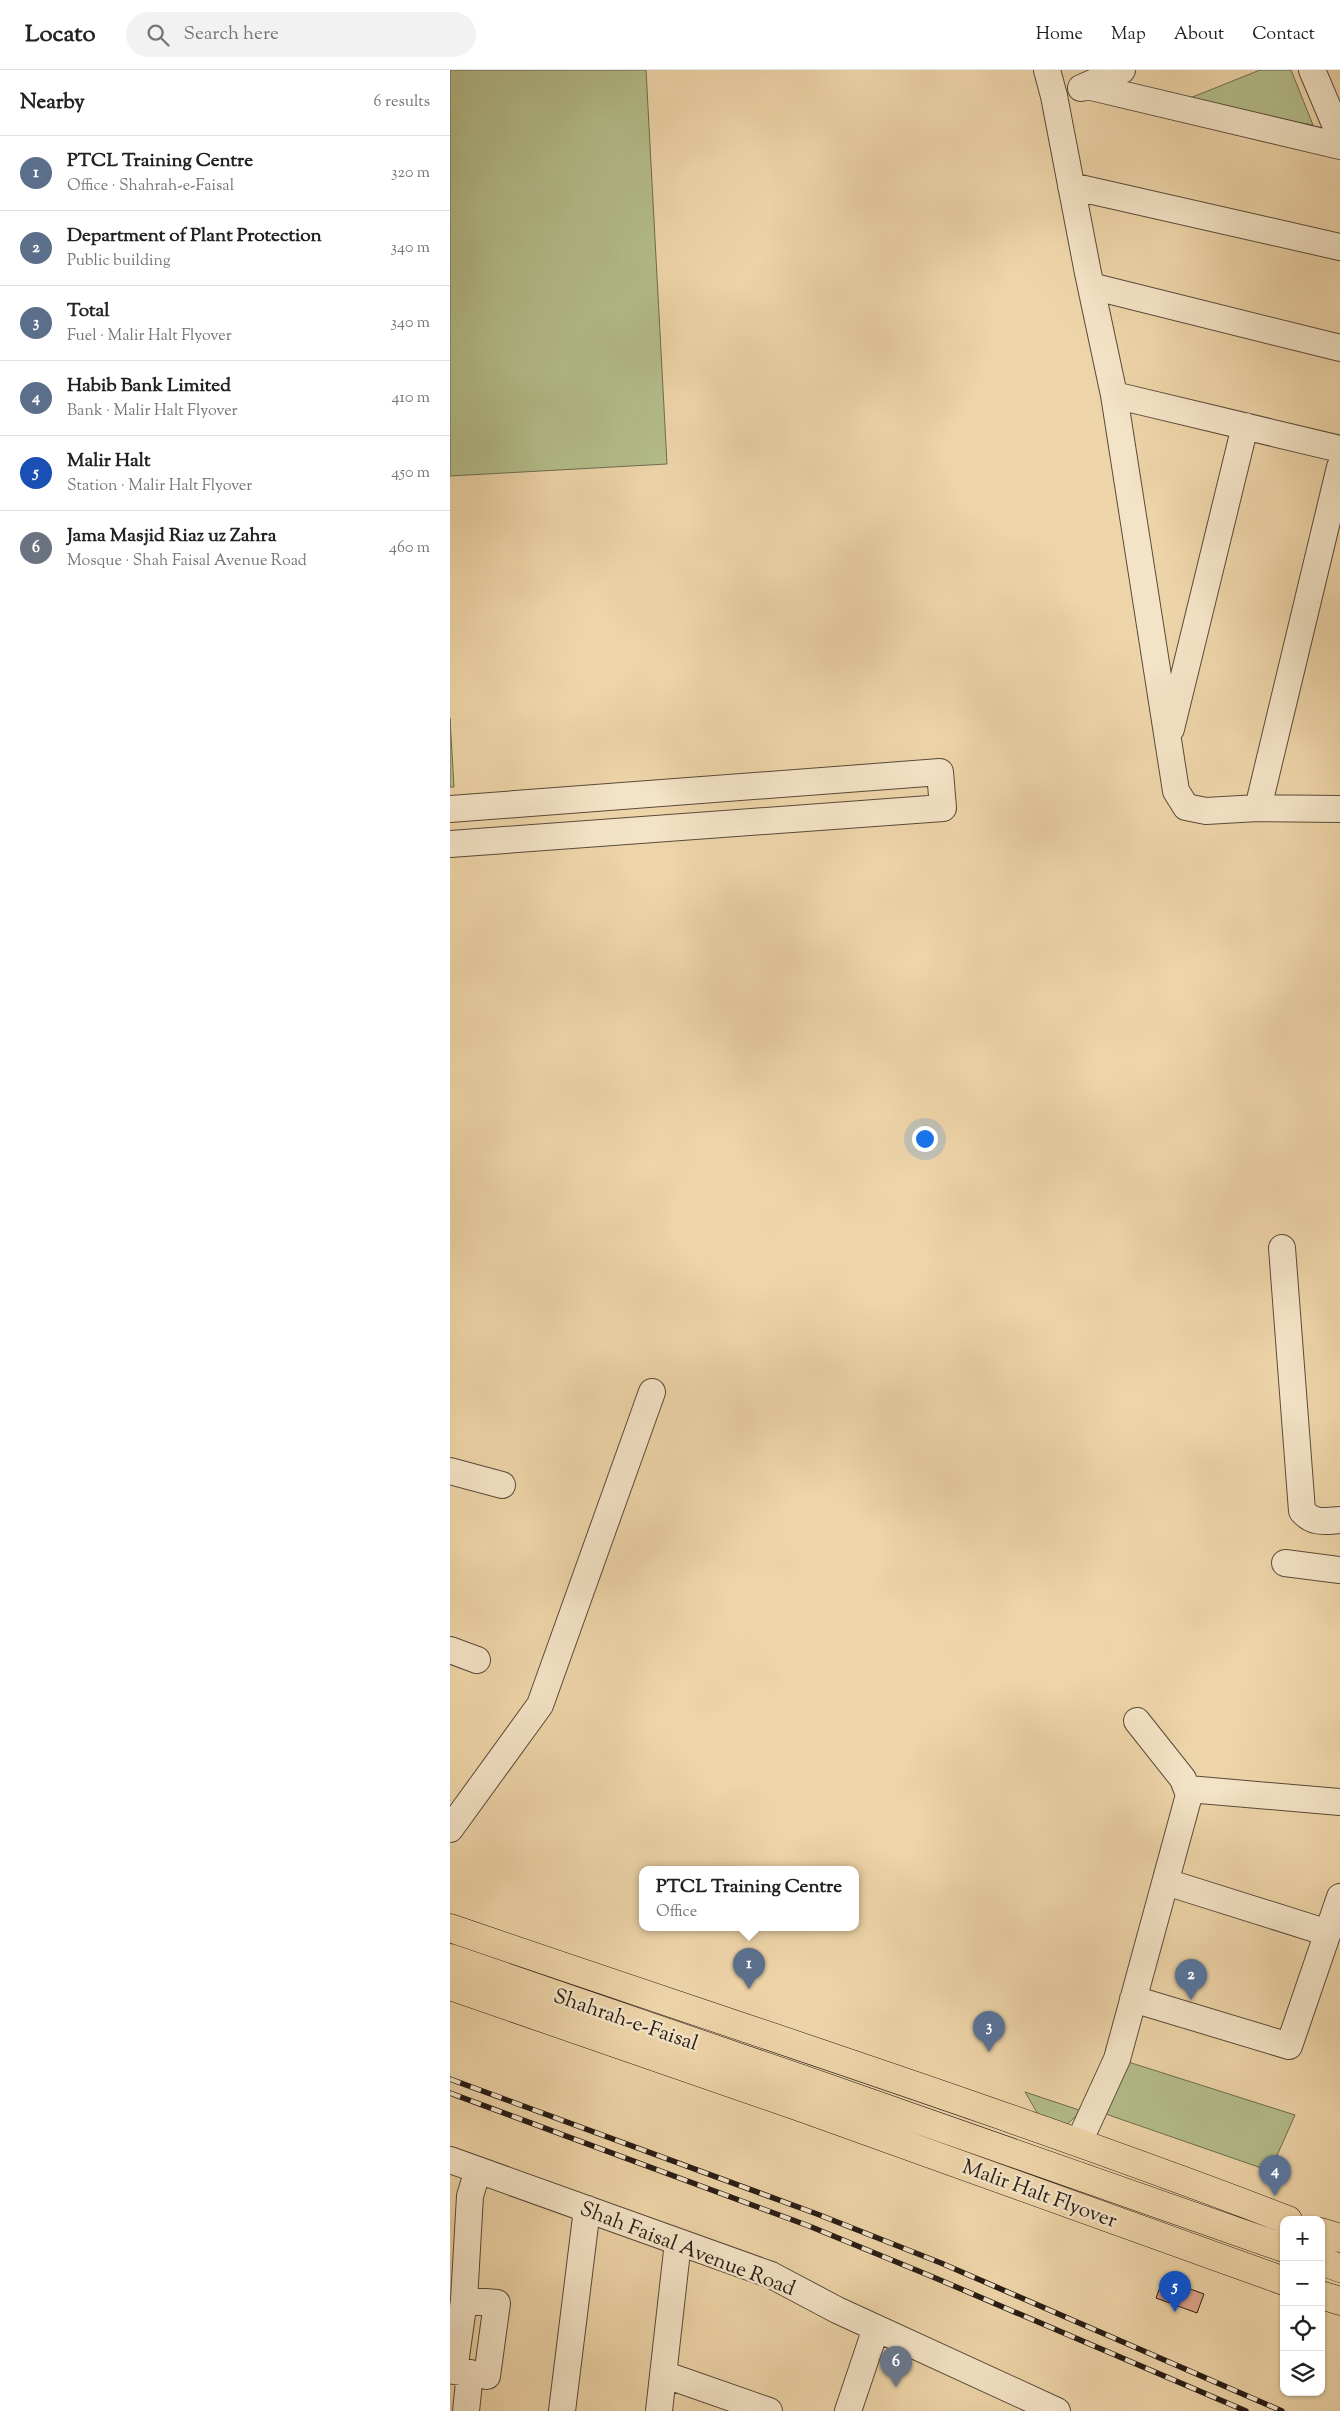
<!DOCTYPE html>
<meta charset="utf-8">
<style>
:root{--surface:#fff;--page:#f2f2f2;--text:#222;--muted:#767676;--line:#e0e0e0;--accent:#db2777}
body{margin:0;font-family:"Sorts Mill Goudy",serif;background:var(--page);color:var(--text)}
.controls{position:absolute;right:15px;bottom:15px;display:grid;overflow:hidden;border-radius:10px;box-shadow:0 1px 4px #0004}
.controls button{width:45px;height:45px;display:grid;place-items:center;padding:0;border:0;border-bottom:1px solid var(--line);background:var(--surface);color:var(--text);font:25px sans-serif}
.you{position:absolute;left:474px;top:1068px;width:18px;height:18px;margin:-12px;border:4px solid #fff;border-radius:50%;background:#1a73e8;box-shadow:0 0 0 8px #1a73e833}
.badge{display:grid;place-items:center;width:32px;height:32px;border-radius:50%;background:var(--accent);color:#fff;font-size:16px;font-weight:700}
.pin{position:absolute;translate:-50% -41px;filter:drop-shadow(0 1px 2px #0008)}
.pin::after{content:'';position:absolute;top:26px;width:18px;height:15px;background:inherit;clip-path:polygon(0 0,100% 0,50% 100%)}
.popup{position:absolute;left:189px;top:1796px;width:220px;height:65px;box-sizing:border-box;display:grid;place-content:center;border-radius:10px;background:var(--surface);filter:drop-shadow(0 1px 4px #0005);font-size:16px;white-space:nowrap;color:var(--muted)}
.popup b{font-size:19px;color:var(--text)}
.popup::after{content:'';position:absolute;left:50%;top:100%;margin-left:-10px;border:10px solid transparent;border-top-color:var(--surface)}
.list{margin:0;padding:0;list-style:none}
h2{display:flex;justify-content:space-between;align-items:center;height:65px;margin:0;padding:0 20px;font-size:21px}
h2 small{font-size:16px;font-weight:400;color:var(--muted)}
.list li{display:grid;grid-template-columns:32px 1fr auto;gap:15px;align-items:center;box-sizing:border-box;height:75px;padding:0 20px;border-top:1px solid var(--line)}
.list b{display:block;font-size:19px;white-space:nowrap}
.list p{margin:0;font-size:16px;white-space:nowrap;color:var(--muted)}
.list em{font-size:16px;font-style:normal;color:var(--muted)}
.icon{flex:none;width:28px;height:28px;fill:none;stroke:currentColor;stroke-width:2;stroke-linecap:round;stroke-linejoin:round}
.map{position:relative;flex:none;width:890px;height:2341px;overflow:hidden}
header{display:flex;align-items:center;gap:30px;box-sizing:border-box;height:70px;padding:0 25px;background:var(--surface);border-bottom:1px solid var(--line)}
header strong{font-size:24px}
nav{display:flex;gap:28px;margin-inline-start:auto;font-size:18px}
.search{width:350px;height:45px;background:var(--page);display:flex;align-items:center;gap:12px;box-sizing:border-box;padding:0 18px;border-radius:28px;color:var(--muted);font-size:19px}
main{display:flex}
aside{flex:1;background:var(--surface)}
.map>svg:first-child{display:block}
</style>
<header>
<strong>Locato</strong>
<div class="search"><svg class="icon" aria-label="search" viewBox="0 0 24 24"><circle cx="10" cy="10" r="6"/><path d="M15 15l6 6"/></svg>Search here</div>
<nav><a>Home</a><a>Map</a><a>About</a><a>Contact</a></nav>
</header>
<main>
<aside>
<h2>Nearby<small>6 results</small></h2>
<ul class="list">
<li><span class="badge" style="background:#5c6f8a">1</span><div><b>PTCL Training Centre</b><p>Office · Shahrah-e-Faisal</p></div><em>320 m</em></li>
<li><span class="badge" style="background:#5c6f8a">2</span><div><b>Department of Plant Protection</b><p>Public building</p></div><em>340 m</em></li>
<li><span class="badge" style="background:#5c6f8a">3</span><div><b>Total</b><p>Fuel · Malir Halt Flyover</p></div><em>340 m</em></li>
<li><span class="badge" style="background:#5c6f8a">4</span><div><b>Habib Bank Limited</b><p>Bank · Malir Halt Flyover</p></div><em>410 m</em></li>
<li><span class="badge" style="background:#1a4fb4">5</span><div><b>Malir Halt</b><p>Station · Malir Halt Flyover</p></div><em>450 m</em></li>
<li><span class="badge" style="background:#6b7280">6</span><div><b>Jama Masjid Riaz uz Zahra</b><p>Mosque · Shah Faisal Avenue Road</p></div><em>460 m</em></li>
</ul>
</aside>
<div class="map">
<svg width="890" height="2341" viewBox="0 0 890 2341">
<rect width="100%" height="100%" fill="#eed5a9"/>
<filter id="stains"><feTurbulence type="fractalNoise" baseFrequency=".004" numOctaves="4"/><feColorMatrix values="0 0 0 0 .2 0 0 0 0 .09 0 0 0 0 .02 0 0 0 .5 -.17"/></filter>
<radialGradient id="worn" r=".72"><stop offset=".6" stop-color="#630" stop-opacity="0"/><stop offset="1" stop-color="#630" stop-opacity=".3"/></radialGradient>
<path fill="#b4be8b" stroke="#6e6d50" d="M0,0h196l21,394 -217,12z
M810,0h31l22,55 -133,-23z
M0,648l4,69h-4z
M672,1990l173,55 -25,56 -170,-59z
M575,2022l57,19 -17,15 -26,-10z"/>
<path fill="#e2a58b" stroke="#271c15" d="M713,2209l41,15 -7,19 -41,-15z"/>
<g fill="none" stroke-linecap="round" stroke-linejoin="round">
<g stroke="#594a3a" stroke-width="28">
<path id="minor" d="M597,0l7,26 34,177 26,122 226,54
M862,0l28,66
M637,16l253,60
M631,18l41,-18
M621,116l269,61
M641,216l249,62
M664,325l62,396 10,16 20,4 52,-3 82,1
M721,659l74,-303
M808,738l82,-341
M0,739l490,-37 3,36 -493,36
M832,1178l20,263c11,13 23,10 38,9
M0,1401l52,14
M835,1493l55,7
M0,1580l27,10
M738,1719l152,13
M0,1759l90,-124 112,-313
M716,1812l162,51
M683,1929l156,47 51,-149
M629,2072l38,-83 72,-264 -6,-16 -46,-58
M0,2090l321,115 66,35 220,101
M14,2230l33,3 -10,73 -33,-5 10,-71 6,-104 8,-26
M213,2304l106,37
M16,2341l4,-38
M112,2341l25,-202
M209,2341l19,-169
M398,2341l28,-83"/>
</g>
<g stroke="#271c15" stroke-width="29">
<path id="highway" d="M0,1858c280,96 561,186 838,292
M0,1888l352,121 482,169
M0,1916l347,120 487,175
M871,2162l19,6
M871,2191l19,7
M871,2225l19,6"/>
</g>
<use href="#minor" stroke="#f4e4c7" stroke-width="26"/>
<use href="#highway" stroke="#eed5a9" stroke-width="28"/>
<g stroke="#271c15" stroke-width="5.5">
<path id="rail" d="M0,2009l367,135 124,49 341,148
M0,2023l359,133 124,51 313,134"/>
</g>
<use href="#rail" stroke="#f4e4c7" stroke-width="4" stroke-dasharray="11" stroke-linecap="butt"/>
</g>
<g text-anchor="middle" stroke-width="5" stroke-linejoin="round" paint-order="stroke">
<g font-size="21" fill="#271c15" stroke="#f4e4c7">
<text transform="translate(176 1949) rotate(19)" y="7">Shahrah-e-Faisal</text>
<text transform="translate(590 2123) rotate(20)" y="7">Malir Halt Flyover</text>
<text transform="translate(238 2178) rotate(21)" y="7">Shah Faisal Avenue Road</text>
</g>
</g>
<rect width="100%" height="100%" filter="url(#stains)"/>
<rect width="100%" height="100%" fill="url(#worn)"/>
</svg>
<div class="controls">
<button>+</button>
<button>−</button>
<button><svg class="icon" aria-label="locate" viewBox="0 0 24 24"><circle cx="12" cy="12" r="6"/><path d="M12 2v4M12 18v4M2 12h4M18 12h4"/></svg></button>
<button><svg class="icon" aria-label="layers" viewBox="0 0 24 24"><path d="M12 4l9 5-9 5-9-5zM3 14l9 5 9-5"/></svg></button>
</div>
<div class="you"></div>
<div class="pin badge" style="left:299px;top:1919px;background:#5c6f8a">1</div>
<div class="popup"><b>PTCL Training Centre</b>Office</div>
<div class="pin badge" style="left:741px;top:1930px;background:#5c6f8a">2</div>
<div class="pin badge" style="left:539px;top:1982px;background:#5c6f8a">3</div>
<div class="pin badge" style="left:825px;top:2126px;background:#5c6f8a">4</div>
<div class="pin badge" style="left:725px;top:2242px;background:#1a4fb4">5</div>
<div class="pin badge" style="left:446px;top:2317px;background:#6b7280">6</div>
</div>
</main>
